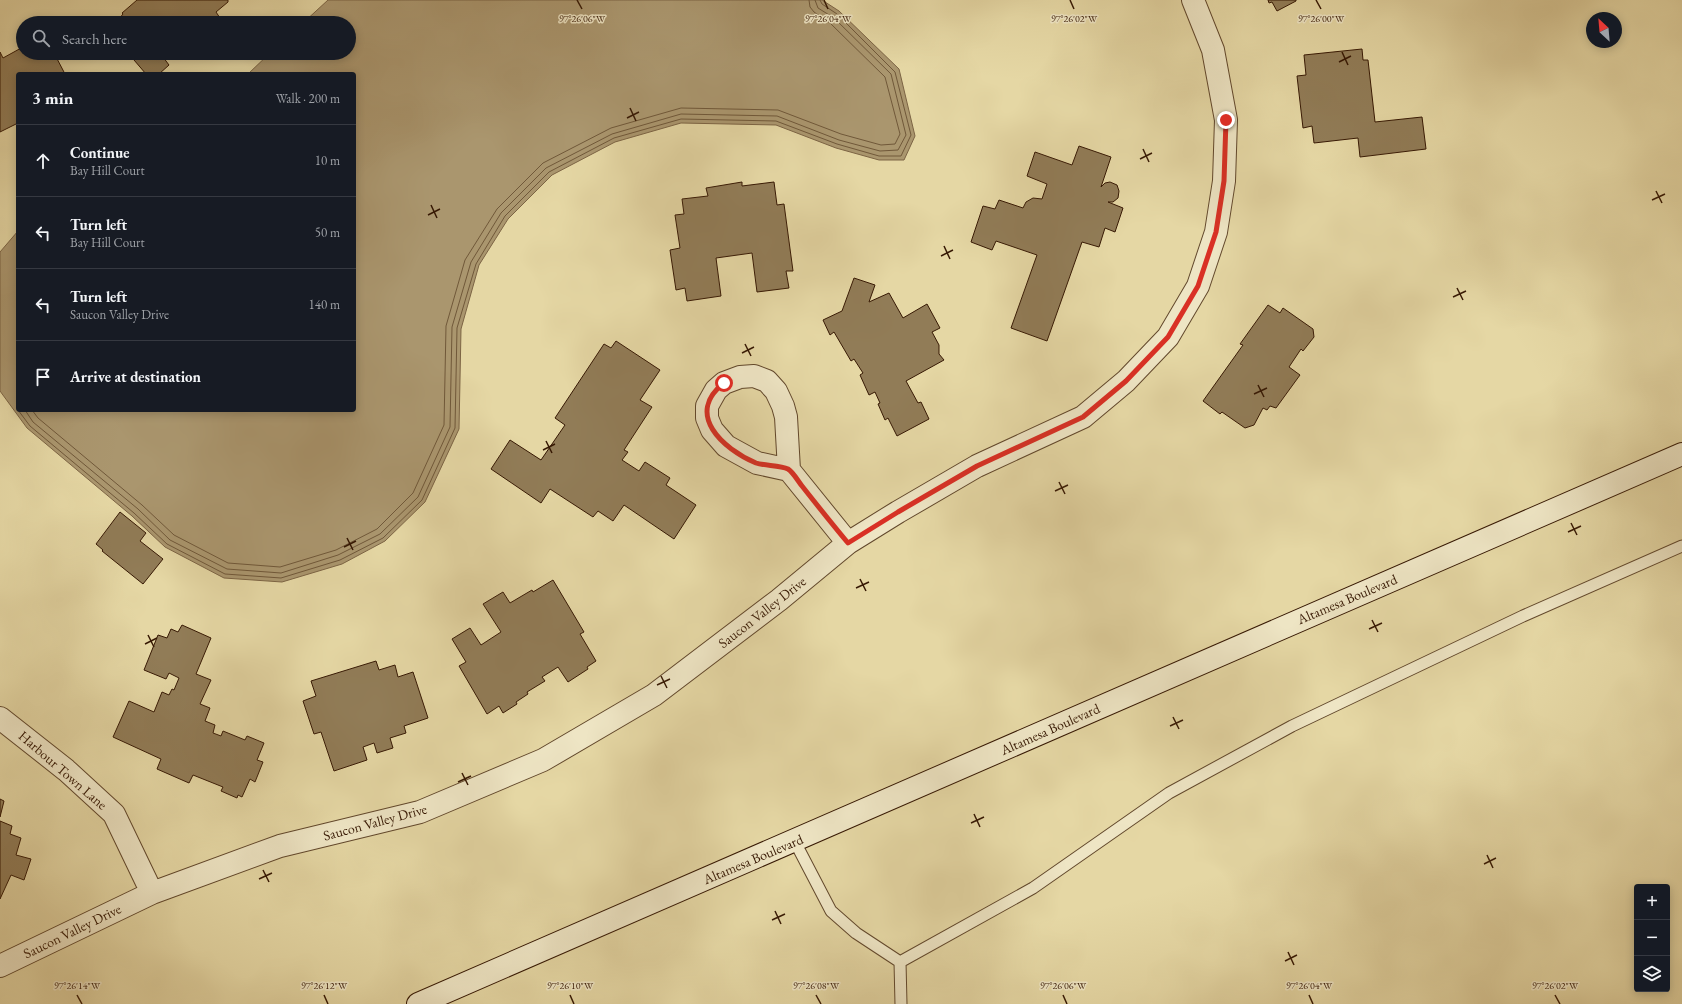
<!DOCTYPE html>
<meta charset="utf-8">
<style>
:root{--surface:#171b24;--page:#242831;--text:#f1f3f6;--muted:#9ea1a6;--line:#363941}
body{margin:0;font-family:"EB Garamond",serif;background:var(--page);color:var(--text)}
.controls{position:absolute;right:12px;bottom:12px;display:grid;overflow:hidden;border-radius:4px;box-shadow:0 2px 10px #0003}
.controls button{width:36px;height:36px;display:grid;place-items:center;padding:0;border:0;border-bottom:1px solid var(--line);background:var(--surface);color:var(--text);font:20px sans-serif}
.compass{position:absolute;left:1586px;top:12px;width:36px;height:36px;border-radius:50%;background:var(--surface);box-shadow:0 2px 10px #0003;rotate:334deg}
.stop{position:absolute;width:12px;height:12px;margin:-9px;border:3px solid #d93025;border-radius:50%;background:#fff}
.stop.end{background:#d93025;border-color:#fff;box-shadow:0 1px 4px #0008}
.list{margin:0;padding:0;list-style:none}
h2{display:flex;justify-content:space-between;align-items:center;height:52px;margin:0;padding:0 16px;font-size:17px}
h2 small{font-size:13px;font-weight:400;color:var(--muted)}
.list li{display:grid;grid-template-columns:26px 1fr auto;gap:12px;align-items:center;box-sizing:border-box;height:72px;padding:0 16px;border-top:1px solid var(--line)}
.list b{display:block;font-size:15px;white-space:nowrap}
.list p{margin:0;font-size:13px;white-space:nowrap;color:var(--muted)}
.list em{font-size:13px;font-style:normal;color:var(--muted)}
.icon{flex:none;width:22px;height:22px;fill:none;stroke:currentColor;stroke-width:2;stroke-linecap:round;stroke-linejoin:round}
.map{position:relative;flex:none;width:1682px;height:1004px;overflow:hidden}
.search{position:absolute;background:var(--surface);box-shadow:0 2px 10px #0003;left:16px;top:16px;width:340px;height:44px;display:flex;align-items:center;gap:10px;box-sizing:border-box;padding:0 14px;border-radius:22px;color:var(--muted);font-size:15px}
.panel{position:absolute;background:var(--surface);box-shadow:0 2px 10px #0003;left:16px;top:72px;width:340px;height:340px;border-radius:4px}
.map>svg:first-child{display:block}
</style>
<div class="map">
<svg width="1682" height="1004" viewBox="0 0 1682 1004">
<rect width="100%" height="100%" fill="#e5d7a4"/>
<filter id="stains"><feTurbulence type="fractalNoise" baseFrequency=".005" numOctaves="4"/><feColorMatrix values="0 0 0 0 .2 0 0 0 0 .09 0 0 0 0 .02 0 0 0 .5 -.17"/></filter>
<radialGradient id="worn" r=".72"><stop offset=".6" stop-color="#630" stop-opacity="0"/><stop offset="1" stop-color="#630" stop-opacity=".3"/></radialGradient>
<path fill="#aa966e" stroke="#7c6444" d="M328,0h494l17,11 60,58 16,67 -11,24h-25l-43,-12 -60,-23 -95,-2 -66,19 -63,33 -44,44 -29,46 -18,64 -2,100 -34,73 -40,39 -43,23 -60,18 -58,-4 -59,-31 -33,-31 -105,-88 -27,-37v-139l18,-21v179h336v-336h-106l22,-21h79v-30h-46z"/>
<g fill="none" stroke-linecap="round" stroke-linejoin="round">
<path stroke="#705839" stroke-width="1" d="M18,410l12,16 104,87 33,31 58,30 56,4 59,-18 43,-22 39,-38 33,-72 2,-100 19,-64 29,-48 44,-44 65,-34 67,-19 95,2 61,23 42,12h22l10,-21 -16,-63 -58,-58 -15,-10 -2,-4
M25,410l8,12 105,87 32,31 57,29 54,4 57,-18 42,-21 38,-37 32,-70 2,-100 19,-65 30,-49 45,-45 66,-34 69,-20 96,2 62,24 41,11 18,-1 8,-15 -15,-61 -57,-56 -16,-10 -3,-8
M32,410l6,8 104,87 32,30 54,28 52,4 56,-17 41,-21 36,-36 31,-68 2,-99 19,-66 32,-51 46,-46 68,-35 70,-20 97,2 63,24 40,11 14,-1 5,-10 -15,-57 -55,-54 -16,-11 -4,-5 -1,-7"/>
</g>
<path fill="#917c57" stroke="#371904" d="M137,0h91v2l-12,10 4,6 -1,5h-98l-3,-3 5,-6 -1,-1z
M1268,0h28v1l-19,10 -5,-9 -3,1z
M23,47v6h31l11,21h-47v49l-18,9v-80l3,6z
M1362,49l1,11h5l7,62 47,-5 4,32 -66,8 -2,-19 -44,5 -2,-17 -9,2 -6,-52 9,-1 -2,-20z
M128,53h40l-5,4 6,8 -10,9h-13z
M1079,146l32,11 -10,30 4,-4 5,-1 7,3 2,6 -1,7 -5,4h-5l15,6 -8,24 -10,-4 -6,19 -17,-5 -35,99 -36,-13 26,-73 -41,-14 -4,9 -21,-8 12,-36 12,3 4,-9 24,8 3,-6 7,-4 9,1 5,-15 -20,-8 8,-24 37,13z
M742,182v4l32,-4 3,23 7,-1 9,67h-7l3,17 -32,4 -5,-39 -36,5 5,38 -34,5 -2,-13 -9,2 -6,-40 10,-2 -5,-33 9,-1 -2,-15 26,-3 -2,-8z
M854,278l21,7 -6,17 20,-9 14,25 24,-14 13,24 -8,4 7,13v9l5,6 -38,21 12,22 3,-1 8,17 -32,17 -9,-18 -3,2 -7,-16 2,-1 -5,-11 -6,3 -9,-20 3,-2 -9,-14 -3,2 -17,-29 -4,3 -7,-15 19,-9z
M1268,305l12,8 3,-5 30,21 1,8 -11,14 -2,-2 -12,18 11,8 -24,33 -6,-2 -3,4 -4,-2 -9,17 -9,3 -23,-16 -2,2 -17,-13 40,-56 -3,-1z
M616,341l44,29 -20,30 12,7 -28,43 4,2 -6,8 17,11 6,-9 25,16 -4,7 30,20 -22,34 -50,-34 -11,16 -15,-10 -5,6 -43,-28 -9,14 -50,-34 19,-29 31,20 24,-35 -10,-7 49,-74 7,4z
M120,512l26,21 -6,8 23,18 -20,25 -41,-33 1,-1 -7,-6z
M553,580l31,52 -4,2 16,27 -9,6 1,2 -20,13 -10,-15 -16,10 3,4 -18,11 1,2 -12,8 1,2 -14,9 -4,-7 -12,8 -28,-48 7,-4 -14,-23 18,-11 11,17 20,-13 -18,-28 20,-12 7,11 22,-13 1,2z
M182,625l29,13 -15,36 15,6 -11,24 10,4 -5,13 10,4 -2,8 8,3 2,-5 22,9 2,-4 17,7 -7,17 6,2 -8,20 -5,-3 -8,18 -4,-2 -1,3 -16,-7 2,-4 -30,-12 -4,8 -32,-14 4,-10 -48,-22 16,-36 25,11 8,-20 7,3 3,-6 2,1 5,-12 -10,-5 -3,6 -22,-9 14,-35 9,3 4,-9 7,3z
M376,661l3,9 16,-5 3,12 15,-5 15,46 -24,8 2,7 -16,5 3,10 -16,5 -3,-10 -11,4 4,13 -33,11 -13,-39 -7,2 -11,-33 13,-5 -5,-15z
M0,799l4,2 -4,16z
M0,821l12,5 -2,8 11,4 -5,17 15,4 -7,21 -13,-5 -11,24z"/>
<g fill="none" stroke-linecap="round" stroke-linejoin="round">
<g stroke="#62482c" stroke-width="13">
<path id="lane" d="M794,840l37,71 25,22 44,29 1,42
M900,962l133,-74 136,-95 123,-67 231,-110 159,-70"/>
</g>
<g stroke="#62482c" stroke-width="24">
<path id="street" d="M789,470l-32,-7 -31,-17 -14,-16 -5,-12v-12l9,-16 8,-7 16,-6 14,-1 13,5 9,10 7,15 3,11 3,53 59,73
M0,718l66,52 48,44 38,79
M0,966l152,-73 128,-47 140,-34 123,-52 111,-65 125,-95 69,-57 50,-31 79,-46 106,-49 43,-36 42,-44 30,-51 18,-54 8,-51 2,-61 -13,-70 -20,-50"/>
</g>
<g stroke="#371904" stroke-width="24">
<path id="secondary" d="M418,1004l1264,-550"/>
</g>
<use href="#lane" stroke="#eee5c4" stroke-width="11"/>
<use href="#street" stroke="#eee5c4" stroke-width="22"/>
<use href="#secondary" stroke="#eee5c4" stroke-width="22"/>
</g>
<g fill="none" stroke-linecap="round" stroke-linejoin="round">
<path stroke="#d93025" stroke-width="5" d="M724,383c-40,31 -1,66 32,80 9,3 24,2 32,6 5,3 10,12 14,17 15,19 30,38 46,57l50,-31 79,-46 106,-49 43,-36 42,-44 30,-51 18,-54 8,-51 2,-61"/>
</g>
<path fill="none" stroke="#371904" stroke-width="1.5" d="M577,0l5,9M824,0l4,9M1070,0l4,9M1316,0l5,9M1342,52l6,13M1339,62l12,-6M630,108l6,13M627,118l12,-6M1143,149l6,13M1140,159l12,-6M1656,191l6,12M1652,200l13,-6M431,205l6,13M428,215l12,-6M944,246l6,13M941,256l12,-6M1457,288l6,12M1453,297l13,-6M745,344l6,12M742,353l12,-6M1258,385l6,12M1254,394l13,-6M546,441l6,12M543,450l12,-6M1059,482l6,12M1055,491l13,-6M1571,523l6,12M1568,532l13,-6M347,538l6,12M344,547l12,-6M860,579l6,12M856,588l13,-6M1372,620l6,12M1369,629l13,-6M148,635l6,12M145,644l12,-6M661,676l6,12M657,685l13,-6M1173,717l6,12M1170,726l13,-6M462,773l6,12M458,782l13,-6M974,814l6,13M971,823l13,-6M1487,855l6,13M1484,864l12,-6M263,870l6,12M259,879l13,-6M775,911l6,13M772,920l13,-6M1288,952l6,13M1285,961l12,-6M77,995l5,9M324,995l4,9M570,995l4,9M816,995l5,9M1063,995l4,9M1309,995l4,9M1555,995l5,9"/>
<g text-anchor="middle" stroke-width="3" stroke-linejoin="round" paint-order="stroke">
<g font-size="14" fill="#371904" stroke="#eee5c4">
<text transform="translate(1347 599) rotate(-23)" y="5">Altamesa Boulevard</text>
<text transform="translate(762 612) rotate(-38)" y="5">Saucon Valley Drive</text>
<text transform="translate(1050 729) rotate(-24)" y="5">Altamesa Boulevard</text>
<text transform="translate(63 770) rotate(41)" y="5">Harbour Town Lane</text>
<text transform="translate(375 822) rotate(-15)" y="5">Saucon Valley Drive</text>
<text transform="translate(753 859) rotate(-23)" y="5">Altamesa Boulevard</text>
<text transform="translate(72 931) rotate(-26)" y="5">Saucon Valley Drive</text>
</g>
</g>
<g font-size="10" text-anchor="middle" fill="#371904" stroke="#eee5c4" stroke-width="3" stroke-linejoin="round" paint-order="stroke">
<text x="582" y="22">97°26'06"W</text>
<text x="828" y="22">97°26'04"W</text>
<text x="1074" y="22">97°26'02"W</text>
<text x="1321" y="22">97°26'00"W</text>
<text x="77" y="989">97°26'14"W</text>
<text x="324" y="989">97°26'12"W</text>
<text x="570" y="989">97°26'10"W</text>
<text x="816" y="989">97°26'08"W</text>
<text x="1063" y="989">97°26'06"W</text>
<text x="1309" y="989">97°26'04"W</text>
<text x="1555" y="989">97°26'02"W</text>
</g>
<rect width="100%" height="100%" filter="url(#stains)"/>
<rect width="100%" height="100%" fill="url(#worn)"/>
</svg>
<div class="controls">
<button>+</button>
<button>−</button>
<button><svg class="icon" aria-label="layers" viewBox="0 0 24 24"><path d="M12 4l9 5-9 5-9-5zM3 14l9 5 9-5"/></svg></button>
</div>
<svg class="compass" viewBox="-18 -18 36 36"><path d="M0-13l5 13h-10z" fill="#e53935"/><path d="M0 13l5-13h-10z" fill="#9ea1a6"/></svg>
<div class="stop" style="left:724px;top:383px"></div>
<div class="stop end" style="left:1226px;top:120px"></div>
<div class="search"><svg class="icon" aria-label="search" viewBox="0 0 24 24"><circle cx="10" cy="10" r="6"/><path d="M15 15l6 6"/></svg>Search here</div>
<section class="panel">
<h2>3 min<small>Walk · 200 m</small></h2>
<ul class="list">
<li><svg class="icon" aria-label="ahead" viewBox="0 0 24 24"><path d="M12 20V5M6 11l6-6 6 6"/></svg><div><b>Continue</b><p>Bay Hill Court</p></div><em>10 m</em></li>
<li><svg class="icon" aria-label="left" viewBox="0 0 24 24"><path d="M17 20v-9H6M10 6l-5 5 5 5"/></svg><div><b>Turn left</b><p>Bay Hill Court</p></div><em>50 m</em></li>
<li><svg class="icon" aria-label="left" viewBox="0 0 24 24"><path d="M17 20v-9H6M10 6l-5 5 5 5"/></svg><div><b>Turn left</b><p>Saucon Valley Drive</p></div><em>140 m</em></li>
<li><svg class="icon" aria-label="arrive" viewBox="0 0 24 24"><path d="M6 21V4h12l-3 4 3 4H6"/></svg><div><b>Arrive at destination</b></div></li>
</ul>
</section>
</div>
